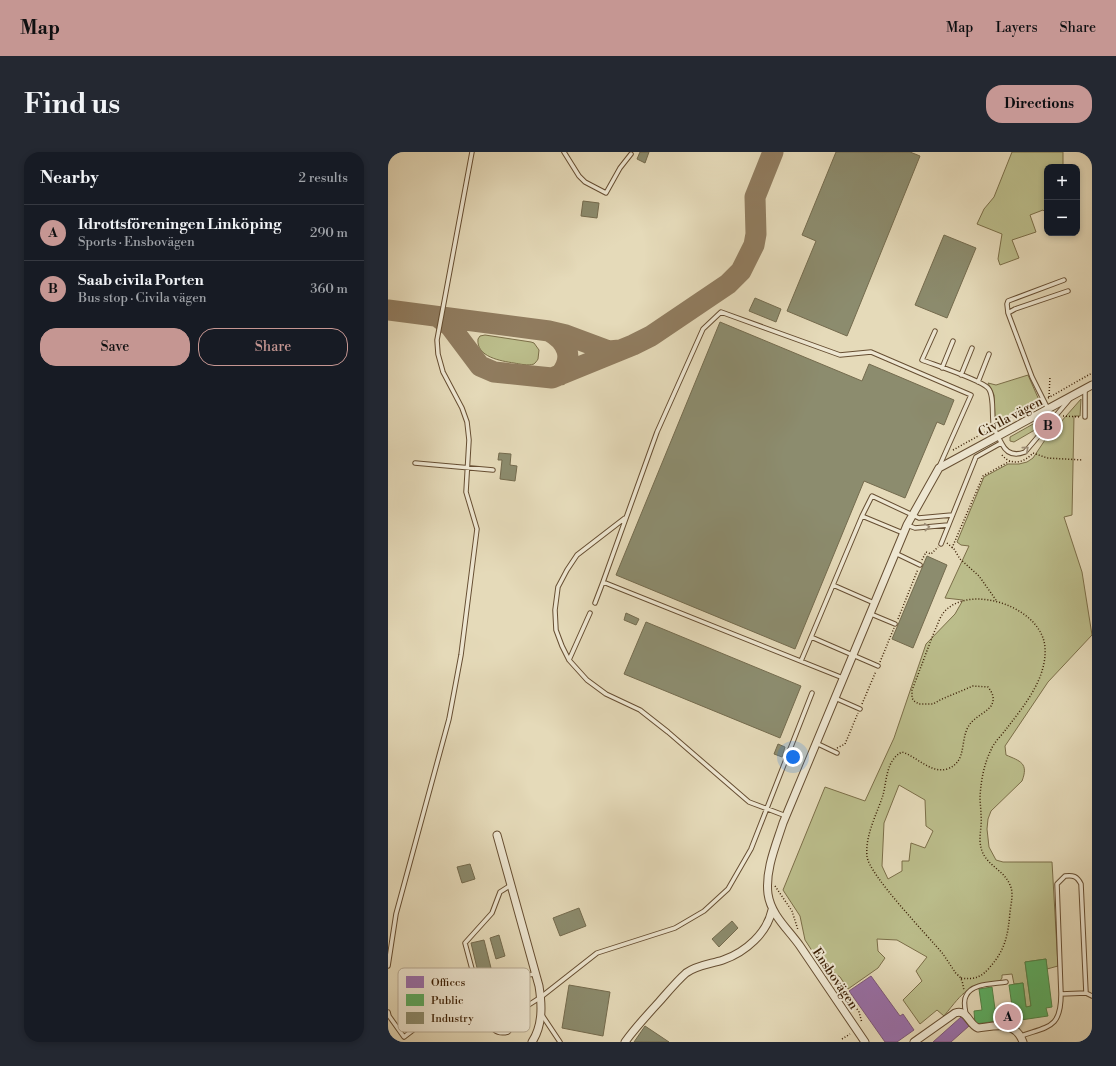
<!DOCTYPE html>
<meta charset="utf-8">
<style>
:root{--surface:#171b24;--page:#242831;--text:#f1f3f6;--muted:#9ea1a6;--line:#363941;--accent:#c59692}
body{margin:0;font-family:"Libre Bodoni",serif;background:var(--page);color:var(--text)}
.controls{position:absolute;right:12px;top:12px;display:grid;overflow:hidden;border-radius:8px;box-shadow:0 2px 6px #0003}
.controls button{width:36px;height:36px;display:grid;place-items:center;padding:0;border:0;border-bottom:1px solid var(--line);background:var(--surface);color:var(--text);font:20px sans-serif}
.you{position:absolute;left:405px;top:605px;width:14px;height:14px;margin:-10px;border:3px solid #fff;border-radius:50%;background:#1a73e8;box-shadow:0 0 0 6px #1a73e833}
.badge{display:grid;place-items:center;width:26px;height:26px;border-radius:50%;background:var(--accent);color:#111;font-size:13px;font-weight:700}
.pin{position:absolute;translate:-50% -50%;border:2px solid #fff;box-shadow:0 1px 4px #0006}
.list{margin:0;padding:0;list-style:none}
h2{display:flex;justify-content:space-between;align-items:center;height:52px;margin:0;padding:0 16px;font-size:17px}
h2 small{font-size:13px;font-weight:400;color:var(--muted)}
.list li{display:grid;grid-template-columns:26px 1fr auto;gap:12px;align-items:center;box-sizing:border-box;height:56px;padding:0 16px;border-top:1px solid var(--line)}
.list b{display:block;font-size:15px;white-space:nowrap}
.list p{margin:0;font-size:13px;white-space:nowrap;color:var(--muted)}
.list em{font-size:13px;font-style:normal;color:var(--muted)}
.actions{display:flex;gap:8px;padding:12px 16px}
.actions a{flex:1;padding:9px 0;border:1px solid var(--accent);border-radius:16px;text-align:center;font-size:14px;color:var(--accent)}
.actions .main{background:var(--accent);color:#111}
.map{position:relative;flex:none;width:704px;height:890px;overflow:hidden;border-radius:16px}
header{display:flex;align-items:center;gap:24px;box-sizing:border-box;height:56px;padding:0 20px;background:var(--accent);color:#111}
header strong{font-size:19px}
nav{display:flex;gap:22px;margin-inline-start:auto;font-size:14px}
.intro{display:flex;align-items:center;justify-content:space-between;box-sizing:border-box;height:96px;padding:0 24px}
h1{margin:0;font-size:28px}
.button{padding:10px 18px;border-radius:16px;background:var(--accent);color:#111;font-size:14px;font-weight:700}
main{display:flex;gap:24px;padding:0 24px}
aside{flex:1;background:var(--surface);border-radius:16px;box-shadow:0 2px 6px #0003}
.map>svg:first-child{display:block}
</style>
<header>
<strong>Map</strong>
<nav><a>Map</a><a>Layers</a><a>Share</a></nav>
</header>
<div class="intro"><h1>Find us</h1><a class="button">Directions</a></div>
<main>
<aside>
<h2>Nearby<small>2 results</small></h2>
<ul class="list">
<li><span class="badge">A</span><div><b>Idrottsföreningen Linköping</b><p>Sports · Ensbovägen</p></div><em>290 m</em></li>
<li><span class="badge">B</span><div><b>Saab civila Porten</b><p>Bus stop · Civila vägen</p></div><em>360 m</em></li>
</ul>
<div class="actions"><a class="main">Save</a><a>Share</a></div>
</aside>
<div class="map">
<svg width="704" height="890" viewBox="0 0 704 890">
<rect width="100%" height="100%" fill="#e5dab9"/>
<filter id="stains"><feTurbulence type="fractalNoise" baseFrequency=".005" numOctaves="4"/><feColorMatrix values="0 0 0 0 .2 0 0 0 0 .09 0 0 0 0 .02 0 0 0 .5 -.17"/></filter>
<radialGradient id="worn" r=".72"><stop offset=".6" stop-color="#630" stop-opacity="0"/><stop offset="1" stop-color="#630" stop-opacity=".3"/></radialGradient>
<path fill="#bbbd8b" stroke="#7b6e48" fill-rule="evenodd" d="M624,0h51v15h-16v47l-4,-4 -13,5 6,17 -24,8 7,18 -19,7 -2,-6 4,-25 -25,-10 7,-15 10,-12z
M97,183l46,7 3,1 5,7 -1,9c-1,2 -3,4 -4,5 -6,2 -14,0 -20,-1 -13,-2 -38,-6 -36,-24l2,-3z
M640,223l11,25 -38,22h-4l-2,-2 -1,-25 -6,-12 8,2z
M693,247l-1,17h-6l-2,99 -8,2 18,55 10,63 -44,47 -43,64 1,9c14,6 23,8 16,26l-31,30 -3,8 -1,10 2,18 7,13 7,2h49l6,104 -11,3 -1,-10 -21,3 6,44 -5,1 -3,-24 -9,1 -2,-10 -10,1v3l-2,3c-34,5 -35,9 -56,35l-7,-6 -17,14 -17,-24 19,-19 -6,-10 11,-14 -30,-17 -20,-1 1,12 7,7 -7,10 -30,21 -8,-12 -7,-5 -9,-3 -19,-29 -5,-24 -17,-26 42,-103 40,14 29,-63 32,-94 29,-30 8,-14 -18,-2 24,-52 -8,-1 -4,-3 27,-65 24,-13h11l8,-2 6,-4 12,-18zM511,633l26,15 1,26 7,5 -8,17 -14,-5 -2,18h-7v10l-14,8 -6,-13 2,-43z
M654,267h4l-1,5 -31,18 -4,-1v-4z"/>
<path fill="#9970ab" stroke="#7d5879" d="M483,824l29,40 3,-2 11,16 -17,12h-12l-36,-51z
M573,865l8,9 -18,16h-18z"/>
<path fill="#5aae61" stroke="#518345" d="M658,807l6,48 -6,1 2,8 -34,5 -1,-2 -38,5 -1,-13 8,-1 -3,-21 13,-2 3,22 17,-3 -3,-21 14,-2 3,24 5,-1 -6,-44z"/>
<path fill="#8c8c6e" stroke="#746b4e" d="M252,0h9l-4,11 -8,-4z
M448,0h74l10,4 -68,168 -5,12 -60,-25 29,-70 -14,-6z
M195,49l16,2 -2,15 -16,-2z
M556,83l32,13 -29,70 -32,-13z
M367,146l26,11 -5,13 -27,-11z
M332,170l142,59 7,-17 85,36 -10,25 -7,-3 -32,76 -41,-17 -69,168 -179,-74z
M111,301l12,1 -1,11 7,1 -2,15 -15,-2 2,-19h-4z
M539,404l20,9 -34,83 -21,-9z
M238,461l13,6 -3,6 -12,-5z
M258,470l155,64 -21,52 -156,-64z
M390,592l7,3 -3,10 -8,-3z
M82,712l5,15 -13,4 -5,-16z
M191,756l7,18 -26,10 -7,-18z
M344,769l6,7 -19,19 -7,-8z
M111,783l6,21 -9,3 -6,-21z
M96,788l7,28 -13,4 -7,-29z
M181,833l41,7 -7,44 -41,-8z
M257,874l24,16h-35z"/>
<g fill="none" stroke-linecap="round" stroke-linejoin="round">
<path stroke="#907c5f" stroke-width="21" d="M0,158l161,21 17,4 43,16 11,-1
M50,165l12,9 30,40 14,6 58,6 81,-33 18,-9 77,-52 13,-13 13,-26 2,-11 -1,-37 18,-45
M161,179c18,10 26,27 11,44"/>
<g stroke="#664e32" stroke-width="5.5">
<path id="service" d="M176,0l15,24 6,6 21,11 14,-25 11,-14
M620,161l7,-4 53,-18
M547,179l-13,29c13,5 59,20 66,28 7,7 3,30 6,40 2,5 5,11 8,16 5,10 13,12 23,8l44,-52
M554,216l11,-27
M573,223l11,-27
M590,230l11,-28
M660,257l-16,-32 -24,-64 -1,-9 1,-3 56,-21
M697,265v-28
M27,311l78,7
M474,364l10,-20 47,22 33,-3
M237,366l-48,37 -10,15 -9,17 -3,23 1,20 6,16 7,14 18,20 19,14 34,16 28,22 81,70 37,14
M519,373l8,3 33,-3
M553,392l35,-87 25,-14
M507,401l25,12
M445,433l41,18
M207,451l8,-21
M483,462l24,10
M423,485l67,29
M181,508l21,-47
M413,509l61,-145 41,17
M455,526l-240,-96 54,-150 46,-103 18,-17 119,43 31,-3 100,43 -32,72
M447,546l25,11
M428,591l21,10
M0,814l8,-52 53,-195 12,-64 16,-126 -11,-37 3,-52 -2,-18 -5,-14 -19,-36 -5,-18 -1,-14 35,-188
M88,832l-11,-41 27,-30 8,-21 11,-7
M698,841l6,3
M0,860l1,4 15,21 65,-50 20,-8 47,-5
M578,862c-1,-5 -3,-13 0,-18 5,-13 28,-12 40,-14
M125,863l1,10 -6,7c-11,3 -19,-3 -18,-15l6,-7 10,-1 7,6 28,-18 56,-44 78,-25 29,-17 24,-22 23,-40 61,-156
M154,863l18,27
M633,884c28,-10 40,-8 40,-42l-4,-110 8,-8c8,-1 12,0 16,8l5,109 -25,1"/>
</g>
<g stroke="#664e32" stroke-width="9">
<path id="minor" d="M109,683l42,151c3,19 4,39 -7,56
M237,890c10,-14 22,-27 34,-40 8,-9 17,-20 27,-29 11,-8 25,-9 37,-13 23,-8 44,-27 49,-50
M477,890c-22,-32 -43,-64 -65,-96 -12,-17 -29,-31 -32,-52 -3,-24 8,-49 15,-71l124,-298 32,-57 153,-83
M526,890l41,-29c13,-4 13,11 23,15 18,-2 37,-8 45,14"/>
</g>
<path stroke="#3b1f05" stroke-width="1.5" stroke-dasharray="1 2" stroke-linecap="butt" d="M661,245l1,-21
M660,246l44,-25
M675,264l18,1
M611,272l41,-22
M565,298l36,-20
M614,303c9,11 22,8 31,-2l14,5 36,2
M559,391l7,6 6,10 19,17 17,24
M564,396l31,-72 27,-15
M534,408l4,-8 5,2 7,-7
M510,467l20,-50
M492,510l14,-34
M474,552l14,-33
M449,596l8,-4 13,-31
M387,734l17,25 6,19
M441,824h4l4,3 22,33 3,11
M573,826c13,2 21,-1 29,-11 16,-18 18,-33 20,-55 1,-9 4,-19 0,-27 -7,-18 -30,-20 -30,-46 0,-8 2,-16 1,-24 0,-6 -1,-12 -1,-18 1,-17 4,-33 11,-47 3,-8 11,-15 16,-22 17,-22 40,-50 38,-80 -2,-40 -73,-65 -100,-37 -5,5 -7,13 -10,19 -8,20 -15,40 -23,60v8l2,3 5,3h14l9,-5 31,-13 15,1c4,5 7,11 4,17 -2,7 -19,13 -24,23 -8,15 -1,35 -21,42 -16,5 -31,-13 -45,-17 -16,8 -15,28 -19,43 -6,19 -18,40 -16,61 1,18 62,81 76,98 4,6 8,12 12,18 1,2 5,4 6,7 2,3 2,8 3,11
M454,887l8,-5"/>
<use href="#service" stroke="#eee7d2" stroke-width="3.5"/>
<use href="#minor" stroke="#eee7d2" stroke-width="7"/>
</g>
<defs><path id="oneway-chevron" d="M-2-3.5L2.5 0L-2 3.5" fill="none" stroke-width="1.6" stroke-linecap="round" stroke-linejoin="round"/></defs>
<g stroke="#9d8d76">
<use href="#oneway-chevron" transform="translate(638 297) rotate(-40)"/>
<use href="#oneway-chevron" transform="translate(539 375) rotate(-5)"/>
</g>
<g text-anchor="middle" stroke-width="4" stroke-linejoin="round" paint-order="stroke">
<g font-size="13" fill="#3b1f05" stroke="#eee7d2">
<text transform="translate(622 264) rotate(-28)" y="5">Civila vägen</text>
<text transform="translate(448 826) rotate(56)" y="5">Ensbovägen</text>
</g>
</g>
<rect x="10" y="816" width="132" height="64" rx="6" fill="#eee7d2" stroke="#b8ab94" stroke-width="1"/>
<rect x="18" y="824" width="18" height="12" fill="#9970ab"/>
<rect x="18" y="842" width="18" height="12" fill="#5aae61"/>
<rect x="18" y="860" width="18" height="12" fill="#8c8c6e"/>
<g font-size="11" fill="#3b1f05">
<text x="43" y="834">Offices</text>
<text x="43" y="852">Public</text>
<text x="43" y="870">Industry</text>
</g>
<rect width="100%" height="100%" filter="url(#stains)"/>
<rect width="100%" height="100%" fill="url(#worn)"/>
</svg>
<div class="controls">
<button>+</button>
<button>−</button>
</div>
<div class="you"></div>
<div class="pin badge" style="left:620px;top:865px">A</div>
<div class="pin badge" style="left:660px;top:274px">B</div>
</div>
</main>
